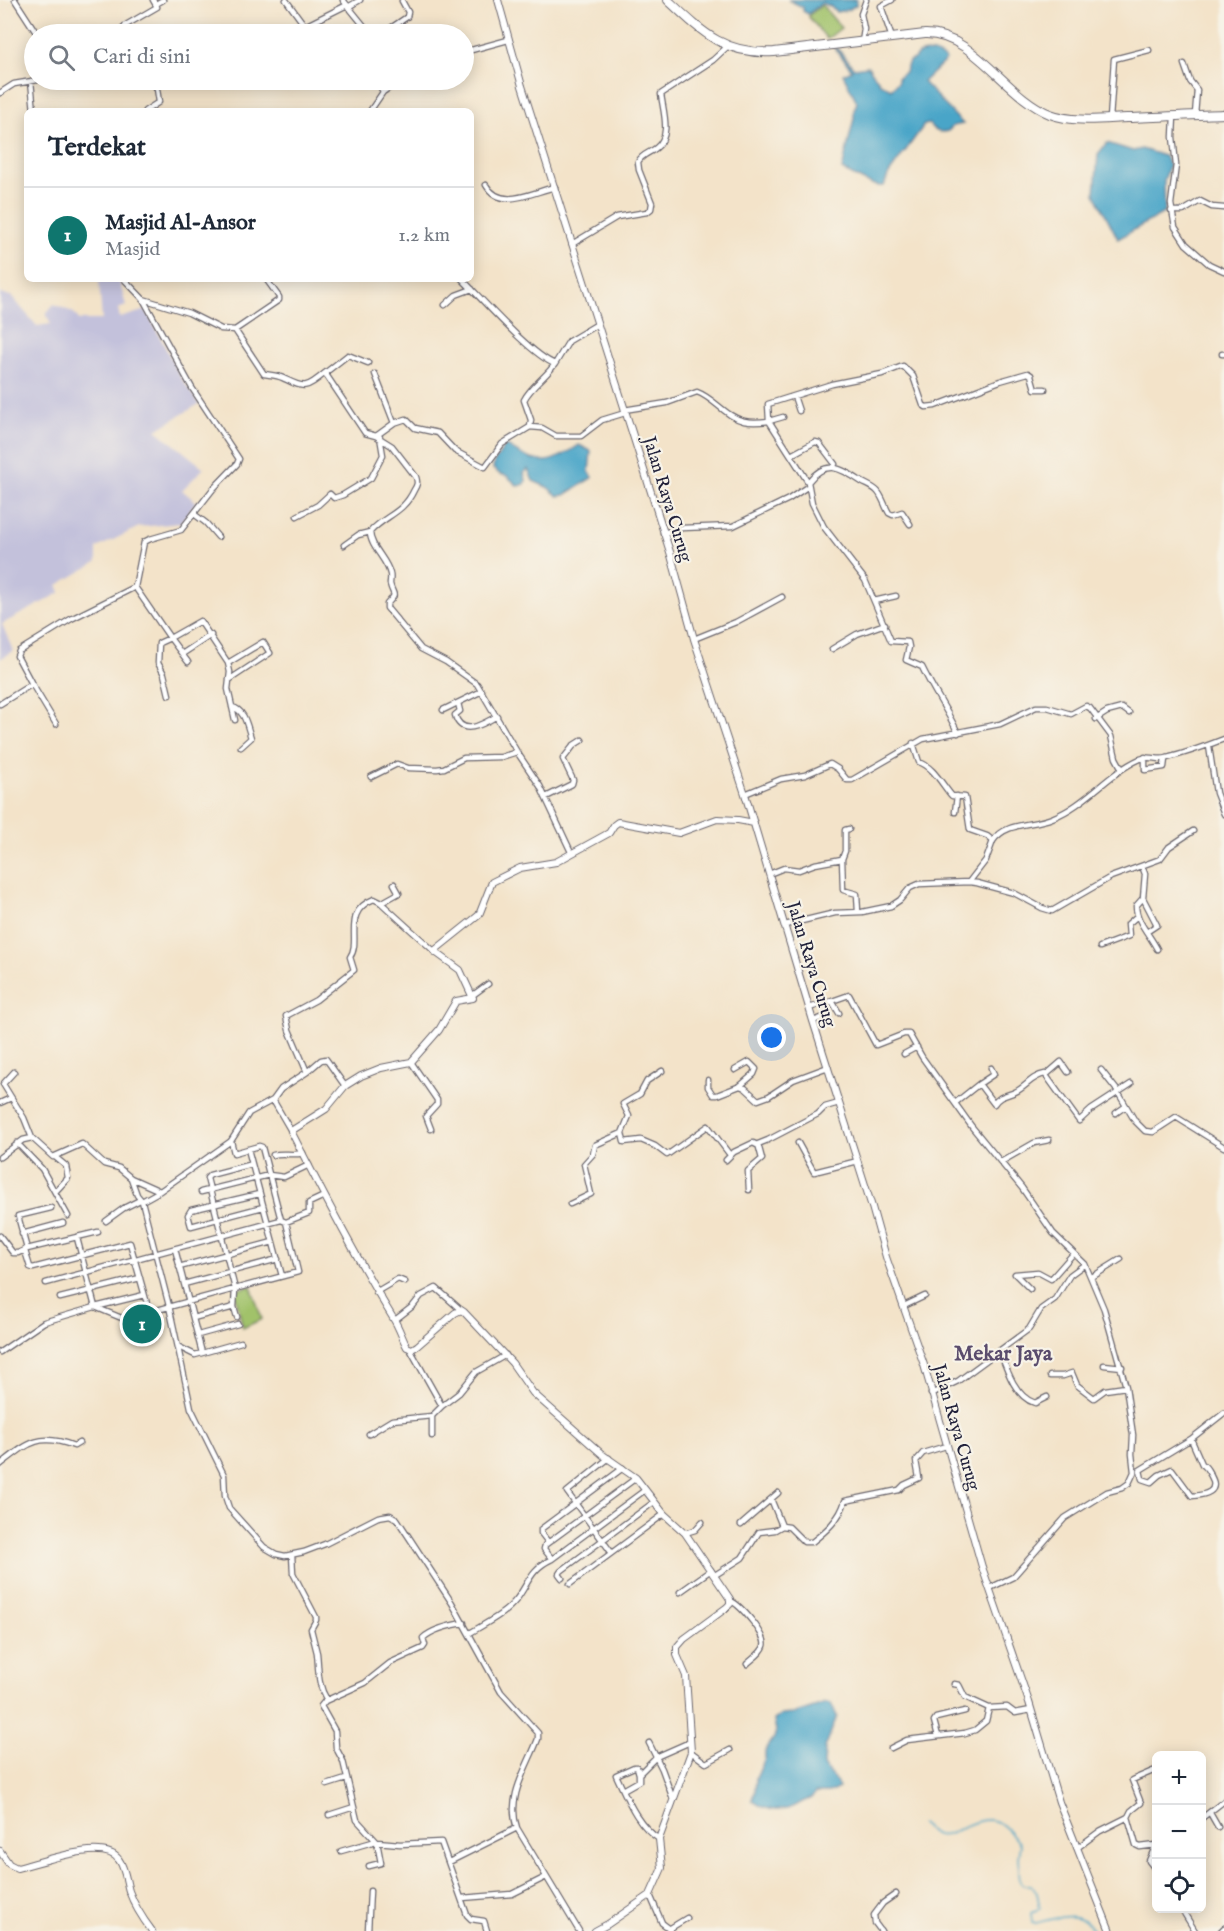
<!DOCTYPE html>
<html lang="id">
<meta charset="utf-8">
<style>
:root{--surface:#fff;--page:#f6f6f7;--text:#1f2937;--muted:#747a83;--line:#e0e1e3;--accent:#0f766e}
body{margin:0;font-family:"IM FELL English",serif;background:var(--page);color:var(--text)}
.controls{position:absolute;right:18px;bottom:18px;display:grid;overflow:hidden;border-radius:9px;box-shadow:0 3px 15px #0003}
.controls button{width:54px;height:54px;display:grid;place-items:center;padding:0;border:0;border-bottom:2px solid var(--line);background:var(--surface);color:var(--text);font:30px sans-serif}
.you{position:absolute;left:772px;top:1038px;width:21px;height:21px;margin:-15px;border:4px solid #fff;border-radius:50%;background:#1a73e8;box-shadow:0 0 0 9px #1a73e833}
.badge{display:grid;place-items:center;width:39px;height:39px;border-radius:50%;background:var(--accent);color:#fff;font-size:20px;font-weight:700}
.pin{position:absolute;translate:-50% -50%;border:3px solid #fff;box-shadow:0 2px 6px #0006}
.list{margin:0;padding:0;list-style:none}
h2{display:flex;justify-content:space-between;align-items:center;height:78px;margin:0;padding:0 24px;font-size:26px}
h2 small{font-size:20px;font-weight:400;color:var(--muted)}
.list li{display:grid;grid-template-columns:39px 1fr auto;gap:18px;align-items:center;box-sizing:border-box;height:96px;padding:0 24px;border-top:2px solid var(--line)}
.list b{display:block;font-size:22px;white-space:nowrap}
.list p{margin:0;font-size:20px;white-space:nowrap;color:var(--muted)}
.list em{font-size:20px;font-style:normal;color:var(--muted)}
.icon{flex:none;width:33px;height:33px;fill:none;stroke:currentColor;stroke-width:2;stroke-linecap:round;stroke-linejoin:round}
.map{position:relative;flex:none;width:1224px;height:1931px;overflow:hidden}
.search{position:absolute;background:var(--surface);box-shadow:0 3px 15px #0003;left:24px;top:24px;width:450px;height:66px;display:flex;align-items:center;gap:15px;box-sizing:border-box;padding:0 21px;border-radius:33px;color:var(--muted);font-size:22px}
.panel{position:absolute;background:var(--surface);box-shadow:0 3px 15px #0003;left:24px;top:108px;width:450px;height:174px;border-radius:9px}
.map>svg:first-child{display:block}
</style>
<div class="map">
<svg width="1224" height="1931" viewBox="0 0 1224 1931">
<rect width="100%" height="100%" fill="#f7f3e8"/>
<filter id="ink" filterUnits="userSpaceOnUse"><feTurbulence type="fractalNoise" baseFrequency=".0167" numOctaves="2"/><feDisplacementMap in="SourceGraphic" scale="12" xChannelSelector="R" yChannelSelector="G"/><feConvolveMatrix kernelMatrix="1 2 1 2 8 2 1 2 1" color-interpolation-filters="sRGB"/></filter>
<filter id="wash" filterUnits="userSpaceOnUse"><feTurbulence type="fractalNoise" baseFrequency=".008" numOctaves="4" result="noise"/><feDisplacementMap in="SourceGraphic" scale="24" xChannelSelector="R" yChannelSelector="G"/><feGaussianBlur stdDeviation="1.35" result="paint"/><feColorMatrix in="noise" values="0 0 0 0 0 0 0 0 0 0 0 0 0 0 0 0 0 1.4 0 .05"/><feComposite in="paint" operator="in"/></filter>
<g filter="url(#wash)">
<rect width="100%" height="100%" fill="#f3e3c9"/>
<path fill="#c3c1db" d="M119,280l7,26 -8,3 2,9 26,-8 35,68 18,26 -43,26 48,38 -22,22 14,12 -16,21 -41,4 -42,21v14l-39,23 2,8 -58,31 11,27 -13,8v-366l3,2 8,1 26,30 14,-2 -5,-10 8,-10 20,9 5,7h23l-3,-39z"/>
<path fill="#a1c26b" stroke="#627253" stroke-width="1.5" d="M822,5l19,23 -14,11 -19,-23z
M251,1286l11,33 -19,9 -9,-38z"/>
<path fill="#4aa5c8" stroke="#366482" stroke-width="1.5" d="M788,0h69l-1,5 -8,5 -12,2 -6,-6 -8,-3 -14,11 -5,-3v-4z
M834,47h2l18,21 14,-2 12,17 11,6 7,-7v-5l7,-5 4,-11 5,-2c6,-11 23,-7 32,1l-23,22 40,42 -10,2 -5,5c-9,2 -13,1 -19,-7l-5,1 -36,50 -4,11c-11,2 -30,-11 -42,-16l12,-52v-8l3,-8 -14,-28 9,-4z
M1107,143l26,8 9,-2 23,7 4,10 -5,15 1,31 -47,27 -23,-45 3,-40z
M579,445l12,6 -2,21 4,5 -28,18 -7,1 -11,-9 -14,-6 -5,-12 -4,4 2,7 -1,4 -7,2 -11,-10 -7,-2 -7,-5 1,-7 11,-16 4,1c30,20 42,18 70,-2z
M826,1703l5,1 6,12 -12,32 -1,17 3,6 9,10 3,7 -10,5h-14l-4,6c-8,1 -11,5 -18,8 -14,6 -29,3 -41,-7l1,-4 2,-3 1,-15 9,-19v-8l9,-13 2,-7 -2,-11 7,-5 12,-1z"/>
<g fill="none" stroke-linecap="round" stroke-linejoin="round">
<path stroke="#4aa5c8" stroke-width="1.5" d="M921,1824c5,4 9,9 16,11 8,2 15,-2 22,-6 30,-16 42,-11 61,15l-2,14 2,24 4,3h7l6,8 3,15 -9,5 1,9 4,1c20,-5 47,-15 57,8"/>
</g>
</g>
<g filter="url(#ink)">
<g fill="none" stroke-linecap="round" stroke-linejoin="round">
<g stroke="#6b666d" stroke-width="7">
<path id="minor" d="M15,0l22,34
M286,0l19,26 42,-21
M343,0l22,27 3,7
M892,0l-11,6 11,32
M157,7l-1,-3 7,-4
M348,7l12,-7
M111,34l13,-6
M126,34l-2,-6 2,-3 31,-18 -4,-7
M382,34l25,-17 1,-5 -6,-11
M862,42l2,-13 -3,-15 5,-14
M464,52l44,-12
M1184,64l6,17 7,9 -2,25
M377,80l6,12
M31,81l3,30
M0,93l14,-9 24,-4
M145,111l14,-9 -2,-13 -6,-9
M370,111l13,-19 18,-12
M1174,116l-1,21 3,28 -5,39 4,23 11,17 23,20 15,7
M1110,119l4,-60 35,-9
M486,185c15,26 46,7 69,2
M1171,211h12l17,-10 12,6 12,1
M572,244l45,-27 30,-5 4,-3 1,-6 -13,-33 -1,-8c4,-8 12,-9 18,-14 16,-12 7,-37 5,-54l52,-34 15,-14
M124,279l19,20 49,89 47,71 -2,5 -24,25 -32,41 -31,9 -6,3 -9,45 35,51 30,-17 28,42 2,9 -2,17 7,31
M462,279c20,20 69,76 93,85l14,-23 27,-16
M143,299l46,14 32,16 14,1 29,44c6,1 13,1 19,4 21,10 22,12 42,-5l40,60 11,3 16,10 24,31c2,6 1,8 -2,13 -11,24 -29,25 -44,42 0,15 17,27 20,42 1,3 0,7 0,10 3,13 8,8 -3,20v4l34,41 25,13 31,22 40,68 23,34 31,66
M445,305l11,-10 16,-6
M235,330l44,-30v-3l-13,-18
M1222,354h2
M325,373l23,-18 20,8
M375,374l19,49
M794,396l5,15
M624,410l43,-7 30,-11c17,6 29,25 47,29 8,2 17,1 25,0l39,61 4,21 12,24 41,53 26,61 17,1 1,5 -3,13 16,7c11,23 25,43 36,66
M783,417l-14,4 -1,-17 64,-20 50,-10 21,-8 10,10 10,29 3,2 9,-1 65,-25 28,-8 3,2 4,14h10
M530,427l1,-7 -7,-20c6,-13 22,-23 31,-36
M376,436l18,-13 12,-4 9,9 23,5 17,18 30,16 17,-23 28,-17 12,1 14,8h25l21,-16 23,-7
M791,455l24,-13 4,1 16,21 -2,3
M808,482c19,-24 34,-13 54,0 5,3 12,5 16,10 5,6 7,15 11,21l4,2 9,-3 8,12
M194,514l12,9 12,14
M297,516l21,-11 12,-11 4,4 9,-3 28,-17 12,-23 -3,-18
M663,533l19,-5 51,-2 56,-27 18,-12
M344,545l14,-10 12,-3
M874,601l22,-5
M694,639l42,-17 46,-25
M832,649l25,-15 28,-10
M182,654l29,-19
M228,663l35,-21 7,11 -41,27
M32,684l24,40
M169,695l-5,-21 -6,-11 1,-20 11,-5 18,24
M458,703l2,8 -5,4c6,22 27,10 42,1
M0,704l32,-20 -15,-28 2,-5 52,-32 64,-32
M232,707c13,3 15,19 19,31l-10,9
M443,710l39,-19
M1096,719l11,-7 15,-4 7,5
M913,743l6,19c14,4 24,24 33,34l13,1 5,33 17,6 6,5 -7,19 -17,22
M1209,746l7,47 8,21
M1145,757v13l19,-3 1,-8
M371,777l26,-13 11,4 29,1 7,-1 20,-10 37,-1 16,-5
M745,794l36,-15 24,-4 25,-11 8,5 9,11h5l71,-41 77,-15 36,-17h11l24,7 15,-8 4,2 21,28 5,22 6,11
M546,797l26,-13 1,-4 -10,-21 11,-14 8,-5
M955,812l2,-16
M993,841c13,-19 39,-15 59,-23 34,-13 55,-44 88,-59 10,-4 18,2 27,-1 20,-5 39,-12 57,-19
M842,859l3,-8v-21l4,-1
M1142,866l3,8 -2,24 14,27 -9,6
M769,874l15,-6 15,2 16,-6 27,-5 1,31 14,4 1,18
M1143,898l-7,8c0,15 14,29 21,43
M381,903l18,-10 -5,-9
M785,925l50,-12 27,-1 29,-6 9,-6 10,-12 9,-4 50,-2 8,1 37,10 28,15 10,3 59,-34 49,-18 9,-12 24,-16
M1100,947l29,-11 -1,-12 8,-7
M473,995l15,-11
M832,1001l17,-6 27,50 28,-11h5l13,23 50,70 50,61 31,45 32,31 19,45 22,78 7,48 -1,19 2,18 -5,11 -7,5 -15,4 -42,26 -52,59 -23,11
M809,1008l23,-7 7,12
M813,1021l11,-4
M904,1054l13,-7
M411,1062l26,38v4l-11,12 5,13
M735,1070l14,-8 7,7 -2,5 -14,12
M1101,1070l15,19 19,32 10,10 8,1 23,-15 48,30
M662,1071l-15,10 -7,13 -17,10 6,12 -7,17 2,9 17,-2 14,6 12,9 41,-29 22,29
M14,1072l-11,12 21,34 8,20
M307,1072l14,-12 5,-1 19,27
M1046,1075l15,-13 7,10
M708,1080v7l5,8h4l23,-9 5,2 13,12 11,-4 24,-16 35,-13
M979,1084l15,-10 -3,-6
M273,1100l18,31
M0,1103l11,-5
M955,1103l24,-19 15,20c6,-9 12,-8 21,-12 11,-5 17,-16 30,-18l34,47 12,-11 40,-26
M1116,1113l10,-7
M17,1143l25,26 26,47
M798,1143l16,29 44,-11
M248,1149l34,127
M273,1155c10,-3 19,1 30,-2
M0,1157l23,-17 9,-2 21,19 29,-13 22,20 15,4 12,10 29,13 71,-50 18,-28 24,-13 8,-11 26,-17 -18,-42 -3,-14 30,-16 38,-30 -4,-13c12,-16 -9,-45 24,-58l6,3 54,49
M55,1157l11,9 2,12 -13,14
M726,1160l8,-8 19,-9 4,2
M1001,1162l33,-19 15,-3
M131,1178l6,17 5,6 27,105 22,102 33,67 1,21 4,12 35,39 12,7 9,2 19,-4 21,-8 53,-27 12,-2 7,4 55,84 49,89 37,41v6c-11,29 -32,58 -21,89l62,103
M749,1190l-1,-19 14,-12 -4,-15 10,-4 50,-26 7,-7 14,-4
M201,1192l68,-17 15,2 25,-12
M259,1194l-68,16 -3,5 3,11 72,-19
M142,1201l18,-10
M570,1204l21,-10 -7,-30 9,-10 2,-9 27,-12
M51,1208l-33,8 9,33 71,-17
M106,1221l18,-13 16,-8
M286,1222l23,-9v-10l15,-7
M22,1234l41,-11
M0,1236l13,17h5l9,-4
M77,1238l18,69 49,-12
M175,1249l27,104
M25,1251l5,16 3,1 97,-25 25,89
M179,1267l94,-25
M1092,1277l29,-18
M46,1283l235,-63
M184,1284l94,-25
M1030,1289l-15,-15 23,-2 13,7 22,-25
M376,1292l22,-13 7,3
M60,1298l80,-20
M904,1306l21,-10
M237,1317l-3,-10 1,-18 -28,-111 3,-3 42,-11
M193,1318l41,-11
M395,1320l18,-14 8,-10 15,-8 25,22
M198,1335l40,-11
M179,1347l16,8 46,-13
M410,1349l32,57 -10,10v20
M1000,1351c6,17 15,46 35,52l12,-6
M0,1352l44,-30 51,-15 29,12 174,-47 -12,-50 -5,-2 -19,-73 -3,-1 -25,7 -3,-12
M1104,1365l18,2
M1050,1376h13l9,-3 5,12 17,13 11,-8 21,-3
M931,1394l27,-13 71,-52 12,-20 14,-10 15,-24 15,-11
M442,1406l17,-13 17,-21 30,-17
M369,1434l23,-14 40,-4
M609,1458l-42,34 44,60
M0,1465c27,-21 38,-33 74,-19l5,-3
M1140,1470l2,9 9,3 8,-7 13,-6 20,27c13,-1 28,-4 19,-20 -3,-5 -4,-9 -9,-12l-11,-25
M1140,1470l51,-31 33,-26
M771,1499l7,-6
M782,1526l7,1 15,15h8c14,-11 28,-23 33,-41l54,-11 5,-5 15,-7 -3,-17 7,-8 23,-7
M685,1533l10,-3 7,-8
M548,1542l-7,-9v-4l82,-61
M292,1555l1,18 23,44v3l-5,9c2,8 4,16 6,24 2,18 0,31 10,47
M552,1559l-8,-10 1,-4 91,-67
M715,1575l27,-17 17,-26 16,-2 7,-4 -11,-27 -30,26
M562,1578l-3,-4 2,-3 93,-69
M570,1584l94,-70
M680,1592l31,-22
M731,1601c9,4 37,35 33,45 -2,7 -12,13 -17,18
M464,1623c-13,2 -31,6 -41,15l2,7 -2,3 -33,15 -25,20 -40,18 -4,5 14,25 1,17 7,13 14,59 20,22 23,2 41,-2 26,73 4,4 13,2 3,10
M470,1633c16,-10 34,-18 46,-33 13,-17 14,-31 36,-41l93,-69
M954,1684l5,1 6,12 24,11
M938,1736l-4,-15 2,-3 29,-7
M649,1743l13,26 11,30
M891,1748l16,-8 58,-7 10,-3 11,-9 3,-13 18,-1 8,6 16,-3
M691,1752l15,11 24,-13
M639,1774l-2,-7h-3l-18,8c11,23 21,50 43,64
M327,1785l19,-6
M623,1790l16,-9v-7l17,-17 34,-15
M1210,1813l8,14
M329,1815l25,-8
M1128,1817l8,28 4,2 16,-2
M1202,1818l22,-17
M1156,1845l-7,16 7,9
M1077,1848l23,-17 28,-14 3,-6 10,-8 -9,-23 21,-9
M341,1851l35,-10
M449,1862l68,-34
M369,1866l12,-3 -4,-21
M650,1895l12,28 8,6
M462,1898l50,-4 34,-17
M1181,1908l14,23
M669,1929l18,-11
M368,1931l2,-40
M881,1931l-6,-8 -1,-8 9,-12 13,-9
M1221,1931l3,-3"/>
</g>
<g stroke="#6b666d" stroke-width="8">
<path id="tertiary" d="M498,0l24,86 148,466 24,87 51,155 68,227 59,186 14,50 38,108 58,202 47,135 30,100 51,129
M0,1851l9,13 8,4c20,-4 87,-31 102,-8 6,8 7,21 10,31 5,14 14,28 23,40
M595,1931l13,-7 42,-29 12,-27 -3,-29 32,-87 -5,-76 -9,-21v-8l7,-8 42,-31 4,-4v-5l-45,-66 -21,-19 -28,-36 -33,-23 -70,-62 -21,-30 -48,-51 -3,-2 -6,3 -38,33 -5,3 -5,-2c-5,-9 -8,-20 -14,-29 -37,-60 -70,-124 -102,-187l35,-22 19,-23 16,-10 20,-8 30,-6 28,-32 17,-29 17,-3 -13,-28 -26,-19 45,-36 13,-33 28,-14 36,-6 53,-29 5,-8 4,-3 61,11 38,-14 21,1 16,3"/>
</g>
<g stroke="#6b666d" stroke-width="10">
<path id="primary" d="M668,0c34,32 56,55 106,52l151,-18c49,-1 81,63 125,80 24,9 52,5 77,4 33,-1 65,-3 97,-4"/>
</g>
<use href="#minor" stroke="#fff" stroke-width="4.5"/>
<use href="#tertiary" stroke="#fff" stroke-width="6"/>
<use href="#primary" stroke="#fff" stroke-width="8"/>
</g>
</g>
<g text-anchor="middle" stroke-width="4.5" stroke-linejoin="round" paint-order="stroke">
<g font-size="18" fill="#22223b" stroke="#f7f3e8">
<text transform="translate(668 499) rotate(73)" y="6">Jalan Raya Curug</text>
<text transform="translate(812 964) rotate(73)" y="6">Jalan Raya Curug</text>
<text transform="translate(957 1427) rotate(74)" y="6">Jalan Raya Curug</text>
</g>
<g font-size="21" font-weight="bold" fill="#5a4c6d" stroke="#f7f3e8">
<text x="1003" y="1360">Mekar Jaya</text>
</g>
</g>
</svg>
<div class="controls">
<button>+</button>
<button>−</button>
<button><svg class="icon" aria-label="locate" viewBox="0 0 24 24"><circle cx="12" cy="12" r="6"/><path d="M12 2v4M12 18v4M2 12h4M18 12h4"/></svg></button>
</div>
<div class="you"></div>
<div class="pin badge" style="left:142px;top:1324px">1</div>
<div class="search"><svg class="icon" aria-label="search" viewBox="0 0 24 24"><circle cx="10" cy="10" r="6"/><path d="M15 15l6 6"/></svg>Cari di sini</div>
<section class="panel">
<h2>Terdekat<small></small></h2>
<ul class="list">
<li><span class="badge">1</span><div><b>Masjid Al-Ansor</b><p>Masjid</p></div><em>1.2 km</em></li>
</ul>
</section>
</div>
